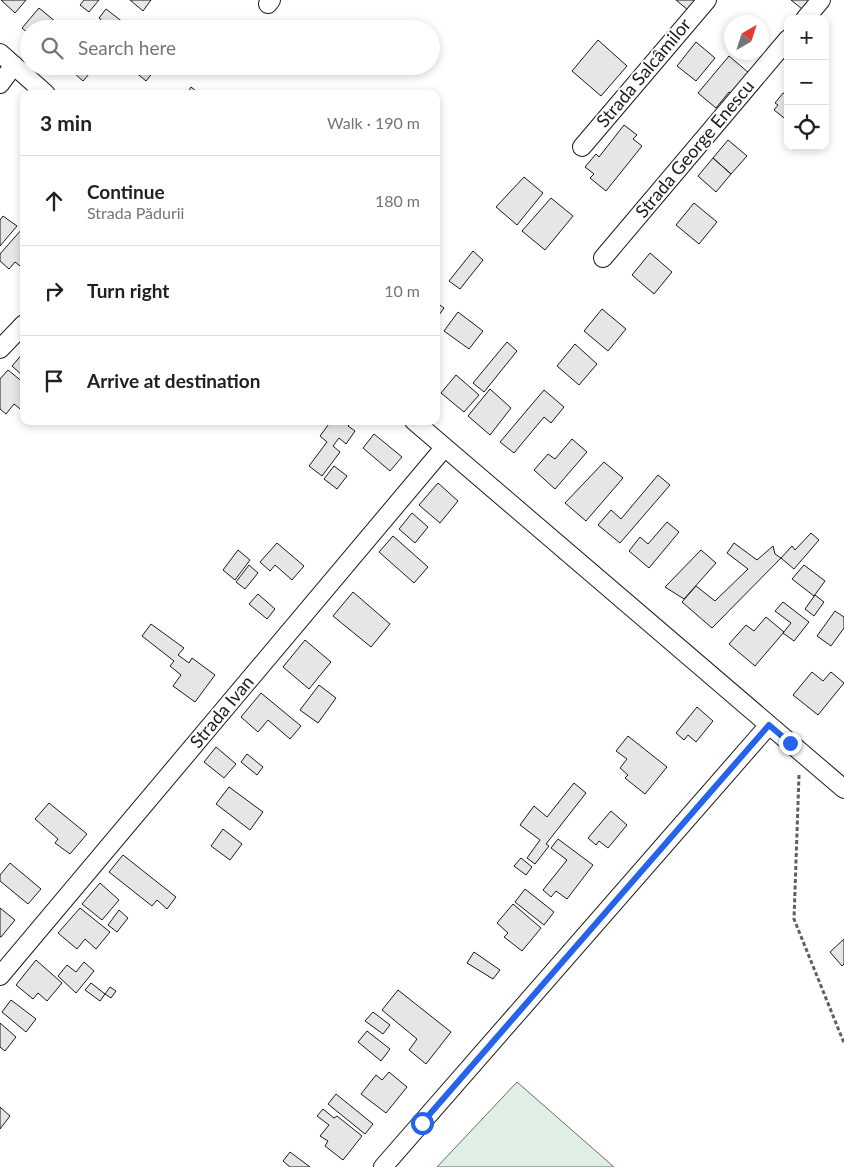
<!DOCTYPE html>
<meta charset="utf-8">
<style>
:root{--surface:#fff;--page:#f2f2f2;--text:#202124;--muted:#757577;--line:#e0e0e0}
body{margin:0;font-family:Lato,sans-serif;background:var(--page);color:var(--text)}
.controls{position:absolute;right:15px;top:15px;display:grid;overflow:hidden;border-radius:10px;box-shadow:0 2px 8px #0003}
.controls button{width:45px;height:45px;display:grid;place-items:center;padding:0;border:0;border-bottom:1px solid var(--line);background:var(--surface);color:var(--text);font:25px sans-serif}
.compass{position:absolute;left:724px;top:15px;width:45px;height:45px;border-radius:50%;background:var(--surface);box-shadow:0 2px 8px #0003;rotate:39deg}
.stop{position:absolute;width:15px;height:15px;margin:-11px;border:4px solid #2563eb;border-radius:50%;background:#fff}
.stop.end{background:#2563eb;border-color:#fff;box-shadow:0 1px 5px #0008}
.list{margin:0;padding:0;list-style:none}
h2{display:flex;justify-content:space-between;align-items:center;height:65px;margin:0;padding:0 20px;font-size:21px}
h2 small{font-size:16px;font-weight:400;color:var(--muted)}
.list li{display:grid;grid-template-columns:32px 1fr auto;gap:15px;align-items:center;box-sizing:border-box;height:90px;padding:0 20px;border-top:1px solid var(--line)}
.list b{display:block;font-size:19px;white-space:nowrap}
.list p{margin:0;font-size:16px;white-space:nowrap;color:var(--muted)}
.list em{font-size:16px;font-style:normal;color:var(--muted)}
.icon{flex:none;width:28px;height:28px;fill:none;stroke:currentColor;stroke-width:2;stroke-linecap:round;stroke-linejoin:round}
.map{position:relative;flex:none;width:844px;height:1167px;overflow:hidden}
.search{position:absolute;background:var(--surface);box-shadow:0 2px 8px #0003;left:20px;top:20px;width:420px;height:55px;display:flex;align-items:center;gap:12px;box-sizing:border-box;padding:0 18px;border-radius:28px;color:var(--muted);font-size:19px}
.panel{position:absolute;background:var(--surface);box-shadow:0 2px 8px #0003;left:20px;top:90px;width:420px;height:335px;border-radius:10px}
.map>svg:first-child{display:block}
</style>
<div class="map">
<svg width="844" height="1167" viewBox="0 0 844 1167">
<rect width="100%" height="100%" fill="#fff"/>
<path fill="#e0efe3" stroke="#6a6a6a" d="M517,1082l97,85h-177z"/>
<path fill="#e6e6e6" stroke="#1a1a1a" d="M1,0h25l-11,13z
M84,0h15l-10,12 -9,-7z
M130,0h21l-8,11z
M676,0h21l-9,10z
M791,0h18l-7,9z
M39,8l23,19 -2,2h-31v5l-7,-6z
M106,9l22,17 -2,3h-14l-13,-11z
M598,40l29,26 -26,30 -29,-25z
M696,42l19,16 -19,23 -19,-15z
M729,56l20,17 -17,21 -3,-2 -13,16 -18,-15z
M66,66h30l-13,15z
M128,66h30l-12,15z
M191,87l9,7h-13z
M783,93l5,3v25l-14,-11 4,-5 -3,-2z
M624,125l13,10 -4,4 9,7 -36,45 -16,-13 4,-4 -9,-7 11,-13 3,3z
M728,140l19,16 -16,18 -18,-16z
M713,158l18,16 -15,18 -18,-16z
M524,177l19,16 -26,32 -21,-18z
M551,198l22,18 -28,34 -23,-19z
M694,203l23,19 -18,22 -23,-19z
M3,216l14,10 -17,20v-26z
M22,229l2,40 -9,-7 -6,7 -9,-8v-7z
M473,251l10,9 -23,29 -11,-8z
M650,253l22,19 -18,22 -22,-19z
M436,302l8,6 -5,7 -3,-2z
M602,309l24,20 -18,22 -24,-20z
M458,312l25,19 -14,18 -25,-18z
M507,342l10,9 -33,41 -11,-9z
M575,344l22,20 -18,21 -22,-19z
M24,352v25l-12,-11z
M8,370l16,13v29l-10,-8 -8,10 -6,-5v-30z
M456,375l23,20 -15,17 -23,-19z
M490,389l21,19 -21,27 -22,-19z
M544,390l20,17 -13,16 -7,-6 -30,36 -14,-11z
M331,421h21l-4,5 7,5 -9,13 -7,-6 -6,8 7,6 -18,24 -13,-10 18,-24 -7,-6z
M374,434l28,23 -12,14 -27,-23z
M572,439l15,13 -32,37 -21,-19 14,-16 7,5z
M604,462l19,16 -37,43 -21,-18z
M334,466l13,10 -10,13 -13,-10z
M658,475l12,10 -50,58 -22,-18 13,-15 10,9z
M438,483l20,18 -18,22 -21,-18z
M412,513l16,14 -13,16 -16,-14z
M667,522l12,10 -30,36 -20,-17 11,-14 8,7z
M811,533l8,7 -25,29 -13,-11 11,-12 3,4z
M393,536l35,31 -14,16 -35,-31z
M277,543l27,23 -12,14 -17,-15 -5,6 -10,-9z
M734,543l23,17 16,-14 2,8 6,4 -69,70 -30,-26 14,-16 19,15 33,-32 -21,-16z
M238,550l12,10 -15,20 -12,-10z
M701,550l15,13 -32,36 -19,-12z
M249,565l9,8 -13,16 -9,-7z
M804,565l21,16 -11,15 -22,-17z
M353,592l37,32 -19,23 -38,-31z
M258,594l17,15 -8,10 -18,-15z
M815,595l9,7 -10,14 -9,-7z
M783,602l26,20 -15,19 -11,-8 8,-10 -16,-12z
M835,611l9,6v11l-13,18 -14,-10z
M766,617l18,15 -29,34 -26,-22 17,-19 8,6z
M151,624l33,24 -6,7 11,8 3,-5 23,17 -20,27 -22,-16 8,-11 -11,-9 4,-5 -32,-25z
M305,640l26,22 -22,27 -26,-22z
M812,672l11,9 8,-9 13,11 -26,32 -25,-20z
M319,685l17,13 -18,25 -18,-13z
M261,693l40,33 -11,13 -22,-19 -10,12 -17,-15z
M697,707l16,14 -17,21 -8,-7 -4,5 -8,-7z
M628,736l39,31 -22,27 -20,-16 3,-3 -8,-7 7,-9 -11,-8z
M216,747l20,17 -12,14 -20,-16z
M247,754l16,13 -6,8 -16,-13z
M574,783l12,10 -40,51 3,2 -14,18 -8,-6 13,-18 -20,-15 14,-19 13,11z
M229,787l34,25 -13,18 -34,-26z
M49,803l38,31 -17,20 -15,-11 3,-4 -23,-20z
M611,811l16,14 -19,23 -9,-7 -3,4 -8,-7z
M223,829l19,15 -12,16 -19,-14z
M558,839l35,26 -26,34 -11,-8 -5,6 -8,-7 24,-30 -16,-12z
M123,855l53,42 -9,12 -10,-9 -5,6 -43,-34z
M521,858l11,9 -6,8 -12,-9z
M10,863l31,26 -13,15 -28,-23v-6z
M100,883l19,17 -17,20 -20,-16z
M525,889l29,23 -10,13 -29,-23z
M513,904l28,24 -19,23 -18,-14 4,-4 -11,-10z
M0,908l15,12 -14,17h-1z
M80,908l30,24 -14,17 -11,-10 -8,10 -19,-16z
M119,910l9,8 -11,14 -9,-7z
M844,939v25l-2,2 -12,-14z
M474,952l26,18 -7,9 -26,-16z
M36,960l26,23 -15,18 -9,-8 -5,6 -17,-14z
M84,962l10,9 -18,22 -18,-17 9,-11 9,7z
M91,983l14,11 -5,7 -15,-11z
M110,987l6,4 -5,7 -6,-4z
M398,990l53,42 -25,32 -17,-14 8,-11 -35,-29z
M11,1000l25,19 -10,13 -24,-20z
M373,1012l17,13 -7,9 -18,-13z
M0,1023l16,14 -11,14 -5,-4z
M367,1031l23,18 -9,12 -23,-19z
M389,1072l18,15 -21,26 -25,-19 15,-19 6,5z
M336,1094l37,30 -8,10 -37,-30z
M0,1107l10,9 -10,13z
M323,1109l11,9 3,-2 25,20 -19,24 -18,-14 3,-5 -8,-5 9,-11 -12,-9z
M290,1152l20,15h-20l-7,-6z"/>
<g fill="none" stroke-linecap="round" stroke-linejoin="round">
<g stroke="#1a1a1a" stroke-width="20">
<path id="minor" d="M268,4l3,-4
M805,19l16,-19
M0,53l46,41
M0,84l14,-19
M582,147l125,-147
M603,258l185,-219
M0,349l24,-25
M414,421l430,368
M0,976l444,-528
M383,1167l386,-442"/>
</g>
<path stroke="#5f5f5f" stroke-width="3" stroke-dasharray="4 2.5" stroke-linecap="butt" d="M799,775l-5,144 50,124"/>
<use href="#minor" stroke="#fff" stroke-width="18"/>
</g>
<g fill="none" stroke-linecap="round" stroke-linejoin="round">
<path stroke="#2563eb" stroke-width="6" d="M422,1123l347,-398 21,18"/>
</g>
<g text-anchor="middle" stroke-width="4" stroke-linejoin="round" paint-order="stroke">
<g font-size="18" fill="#1a1a1a" stroke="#fff">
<text transform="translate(644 73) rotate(-50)" y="6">Strada Salcâmilor</text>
<text transform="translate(695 149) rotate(-50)" y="6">Strada George Enescu</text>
<text transform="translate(222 712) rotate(-50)" y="6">Strada Ivan</text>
</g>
</g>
</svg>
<div class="controls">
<button>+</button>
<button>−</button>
<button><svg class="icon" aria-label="locate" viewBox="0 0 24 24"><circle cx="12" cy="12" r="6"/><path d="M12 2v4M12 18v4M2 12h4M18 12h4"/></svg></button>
</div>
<svg class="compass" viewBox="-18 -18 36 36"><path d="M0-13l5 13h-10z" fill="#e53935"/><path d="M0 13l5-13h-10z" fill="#757577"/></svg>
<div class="stop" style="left:422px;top:1123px"></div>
<div class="stop end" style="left:790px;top:743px"></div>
<div class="search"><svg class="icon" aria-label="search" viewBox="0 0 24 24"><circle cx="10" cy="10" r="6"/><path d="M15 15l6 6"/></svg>Search here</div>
<section class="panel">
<h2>3 min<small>Walk · 190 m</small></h2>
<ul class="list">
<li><svg class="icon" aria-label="ahead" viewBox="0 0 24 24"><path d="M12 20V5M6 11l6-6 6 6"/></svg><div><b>Continue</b><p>Strada Pădurii</p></div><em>180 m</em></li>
<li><svg class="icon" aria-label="right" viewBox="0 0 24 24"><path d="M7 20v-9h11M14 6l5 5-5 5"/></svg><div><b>Turn right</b></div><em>10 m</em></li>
<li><svg class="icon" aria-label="arrive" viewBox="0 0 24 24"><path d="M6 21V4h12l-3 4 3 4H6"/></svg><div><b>Arrive at destination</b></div></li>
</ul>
</section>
</div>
